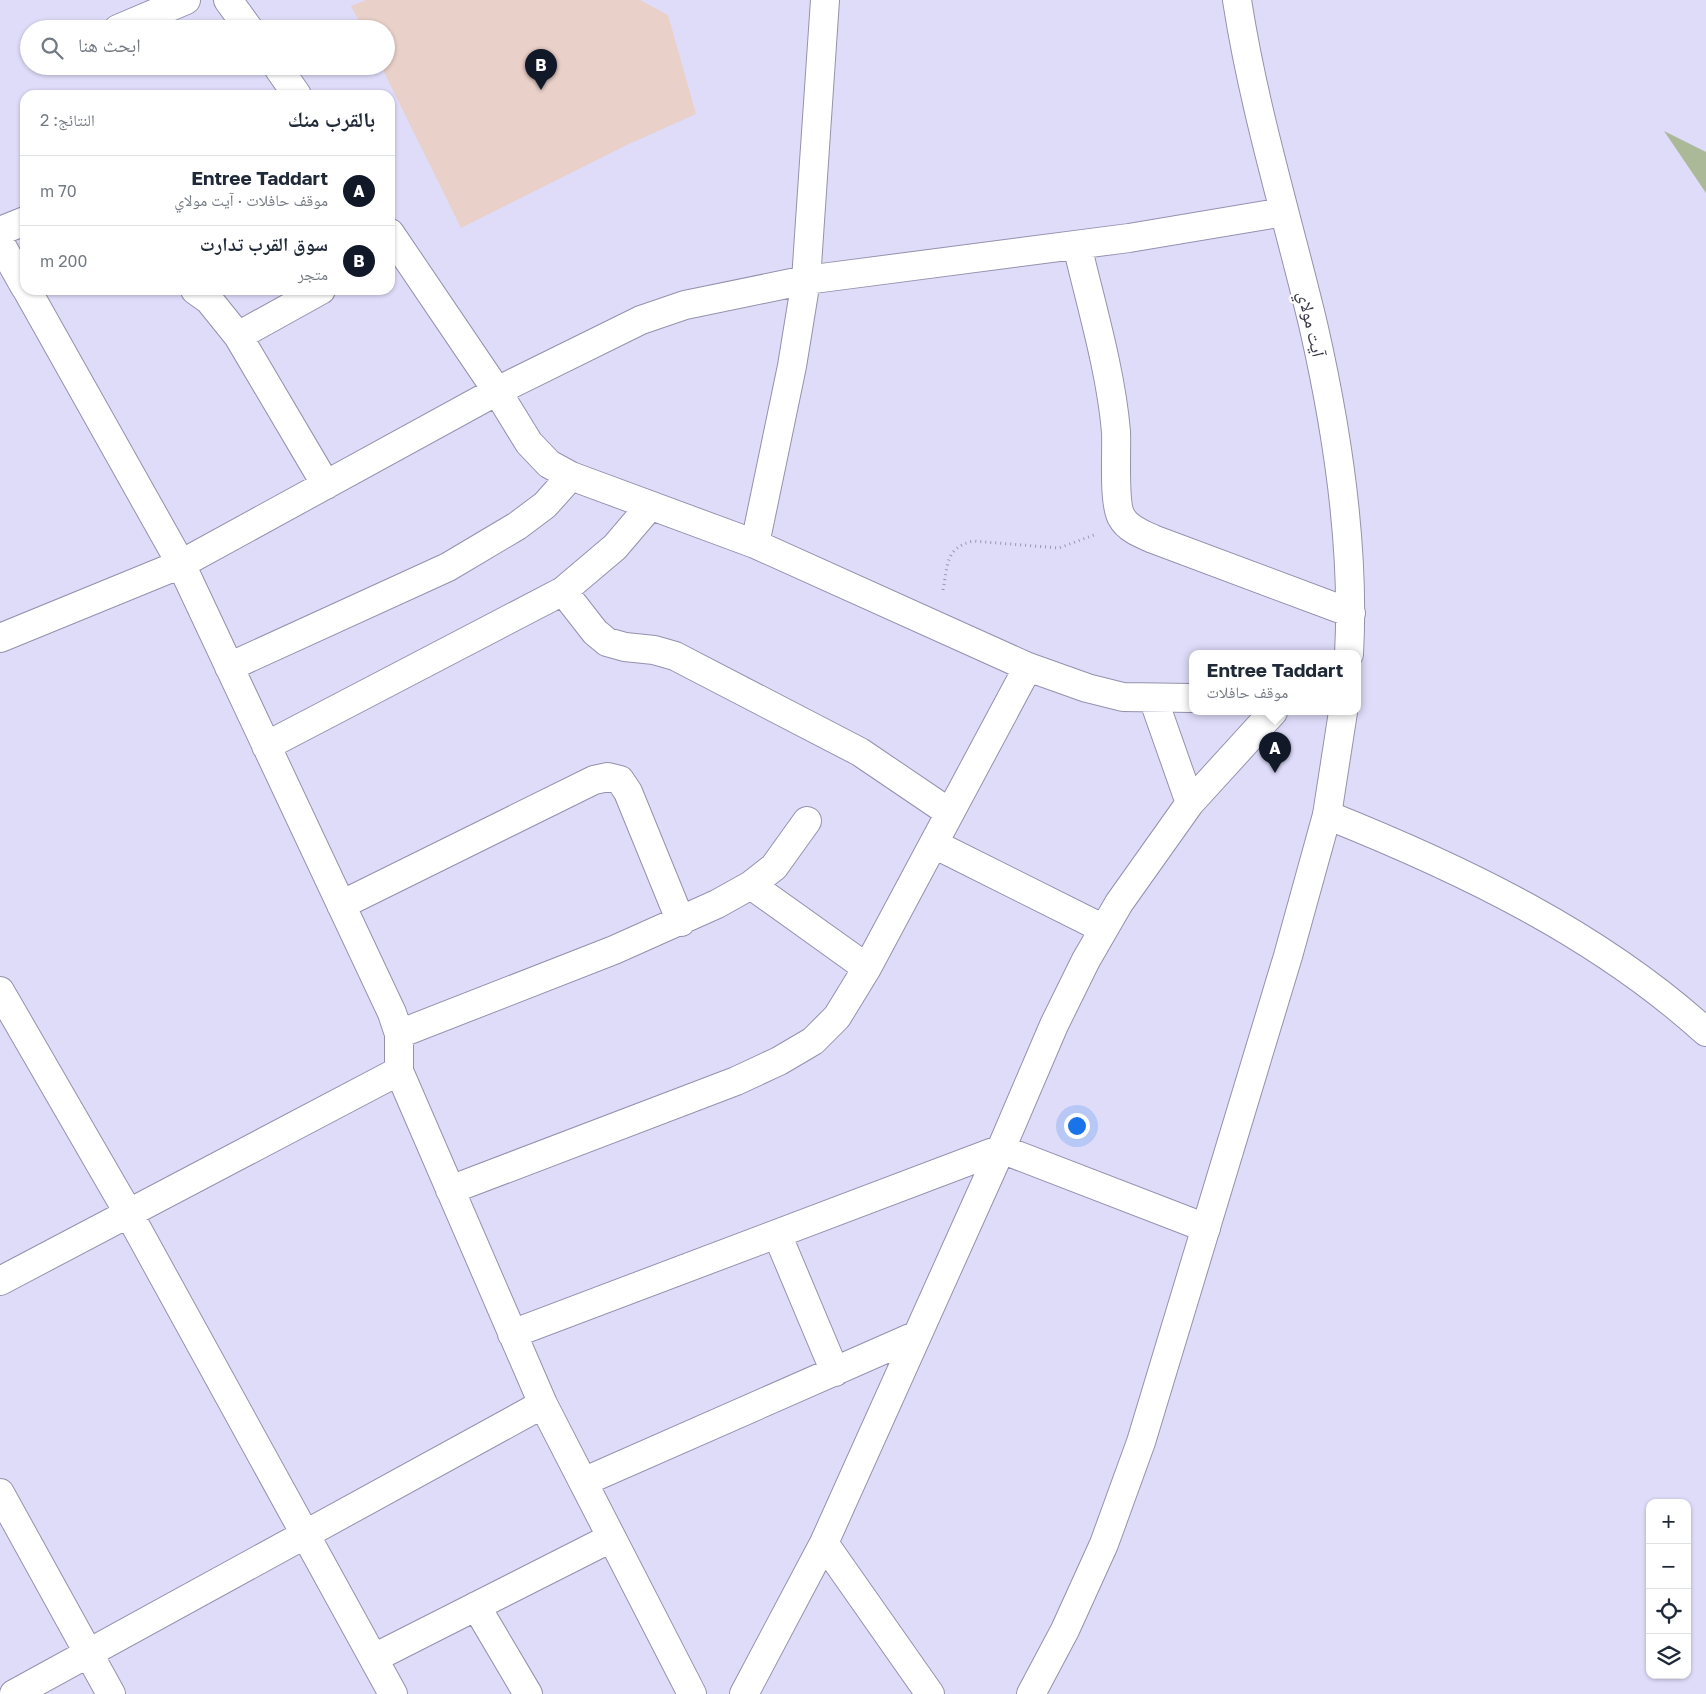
<!DOCTYPE html>
<html lang="ar">
<meta charset="utf-8">
<style>
:root{--surface:#fff;--page:#f2f2f3;--text:#1f2937;--muted:#747a83;--line:#e0e1e3;--accent:#111827}
body{margin:0;font-family:"Golos Text","Noto Naskh Arabic",sans-serif;background:var(--page);color:var(--text);direction:rtl}
.controls{position:absolute;right:15px;bottom:15px;display:grid;overflow:hidden;border-radius:10px;box-shadow:0 1px 4px #0004}
.controls button{width:45px;height:45px;display:grid;place-items:center;padding:0;border:0;border-bottom:1px solid var(--line);background:var(--surface);color:var(--text);font:25px sans-serif}
.you{position:absolute;left:1076px;top:1125px;width:18px;height:18px;margin:-12px;border:4px solid #fff;border-radius:50%;background:#1a73e8;box-shadow:0 0 0 8px #1a73e833}
.badge{display:grid;place-items:center;width:32px;height:32px;border-radius:50%;background:var(--accent);color:#fff;font-size:16px;font-weight:700}
.pin{position:absolute;translate:-50% -41px;filter:drop-shadow(0 1px 2px #0008)}
.pin::after{content:'';position:absolute;top:26px;width:18px;height:15px;background:inherit;clip-path:polygon(0 0,100% 0,50% 100%)}
.popup{position:absolute;left:1189px;top:650px;width:172px;height:65px;box-sizing:border-box;display:grid;place-content:center;border-radius:10px;background:var(--surface);filter:drop-shadow(0 1px 4px #0005);font-size:16px;white-space:nowrap;color:var(--muted)}
.popup b{font-size:19px;color:var(--text)}
.popup::after{content:'';position:absolute;left:50%;top:100%;margin-left:-10px;border:10px solid transparent;border-top-color:var(--surface)}
.list{margin:0;padding:0;list-style:none}
h2{display:flex;justify-content:space-between;align-items:center;height:65px;margin:0;padding:0 20px;font-size:21px}
h2 small{font-size:16px;font-weight:400;color:var(--muted)}
.list li{display:grid;grid-template-columns:32px 1fr auto;gap:15px;align-items:center;box-sizing:border-box;height:70px;padding:0 20px;border-top:1px solid var(--line)}
.list b{display:block;font-size:19px;white-space:nowrap}
.list p{margin:0;font-size:16px;white-space:nowrap;color:var(--muted)}
.list em{font-size:16px;font-style:normal;color:var(--muted)}
.icon{flex:none;width:28px;height:28px;fill:none;stroke:currentColor;stroke-width:2;stroke-linecap:round;stroke-linejoin:round}
.map{position:relative;flex:none;width:1706px;height:1694px;overflow:hidden;direction:ltr}
.search{position:absolute;background:var(--surface);box-shadow:0 1px 4px #0004;left:20px;top:20px;width:375px;height:55px;display:flex;align-items:center;gap:12px;box-sizing:border-box;padding:0 18px;border-radius:28px;color:var(--muted);font-size:19px}
.panel{position:absolute;background:var(--surface);box-shadow:0 1px 4px #0004;left:20px;top:90px;width:375px;height:205px;border-radius:15px;direction:rtl}
.map>svg:first-child{display:block}
</style>
<div class="map">
<svg width="1706" height="1694" viewBox="0 0 1706 1694">
<rect width="100%" height="100%" fill="#dfdcfa"/>
<path fill="#e9d0c8" d="M366,0h274l28,15 28,99 -69,31 -166,83 -80,-162h5v-37h-23l-12,-23z"/>
<path fill="#acb999" d="M1664,131l42,21v41z"/>
<g fill="none" stroke-linecap="round" stroke-linejoin="round">
<g stroke="#9491ad" stroke-width="30">
<path id="street" d="M228,0l21,29
M1237,0c17,110 50,216 76,324 24,105 42,223 36,330
M118,29l68,-29
M277,66l20,29
M0,231l25,-10
M390,233l107,158 32,52 20,21 22,12 184,68 273,123 59,21 36,9 69,1
M0,243l25,44
M1077,245c14,60 34,126 39,187 1,19 -3,73 6,86 6,11 20,16 31,21l198,74
M27,290l154,274 211,449 7,21v37l144,333 149,290
M195,290l14,10 29,36 88,149
M238,336l83,-46
M755,544l37,-178 14,-86 19,-280
M563,591l32,41 12,10 18,5 29,3 21,6 185,96 90,61
M0,638l181,-74 316,-173 144,-71 44,-15 121,-25 323,-42 155,-26
M229,667l219,-100 69,-41 28,-21 26,-29
M266,746l297,-155 52,-44 35,-41
M1190,803l83,-91
M1327,815l16,-103
M934,844l170,85
M751,885l116,83
M341,905l253,-125 14,-3 12,3 8,12 53,130
M0,991l129,223 264,480
M399,1034l215,-84 103,-46 34,-19 23,-18 33,-46
M450,1190l286,-109 43,-20 34,-20 24,-24 30,-49 161,-301
M777,1234l58,138
M0,1281l399,-210
M512,1334l489,-185 205,79
M583,1482l334,-147
M0,1493l111,201
M824,1543l106,151
M476,1606l52,88
M374,1658l237,-120
M14,1694l529,-290
M744,1694l80,-151 177,-394 53,-124 32,-65 33,-57 71,-100 -37,-105"/>
</g>
<g stroke="#9491ad" stroke-width="30">
<path id="secondary" d="M1031,1694l34,-64 39,-86 37,-102 147,-486 39,-141c135,54 271,119 379,217"/>
</g>
<path stroke="#9997ad" stroke-width="3" stroke-dasharray="1 4" stroke-linecap="butt" d="M943,590c5,-25 2,-42 30,-49l86,7 35,-13"/>
<use href="#street" stroke="#fff" stroke-width="28"/>
<use href="#secondary" stroke="#fff" stroke-width="28"/>
</g>
<g text-anchor="middle" stroke-width="4.5" stroke-linejoin="round" paint-order="stroke">
<g font-size="18" fill="#383743" stroke="#fff">
<text transform="translate(1311 324) rotate(77)" y="6">آيت مولاي</text>
</g>
</g>
</svg>
<div class="controls">
<button>+</button>
<button>−</button>
<button><svg class="icon" aria-label="locate" viewBox="0 0 24 24"><circle cx="12" cy="12" r="6"/><path d="M12 2v4M12 18v4M2 12h4M18 12h4"/></svg></button>
<button><svg class="icon" aria-label="layers" viewBox="0 0 24 24"><path d="M12 4l9 5-9 5-9-5zM3 14l9 5 9-5"/></svg></button>
</div>
<div class="you"></div>
<div class="pin badge" style="left:1275px;top:773px">A</div>
<div class="popup"><b>Entree Taddart</b>موقف حافلات</div>
<div class="pin badge" style="left:541px;top:90px">B</div>
<div class="search"><svg class="icon" aria-label="search" viewBox="0 0 24 24"><circle cx="10" cy="10" r="6"/><path d="M15 15l6 6"/></svg>ابحث هنا</div>
<section class="panel">
<h2>بالقرب منك<small>النتائج: 2</small></h2>
<ul class="list">
<li><span class="badge">A</span><div><b>Entree Taddart</b><p>موقف حافلات · آيت مولاي</p></div><em>70 m</em></li>
<li><span class="badge">B</span><div><b>سوق القرب تدارت</b><p>متجر</p></div><em>200 m</em></li>
</ul>
</section>
</div>
